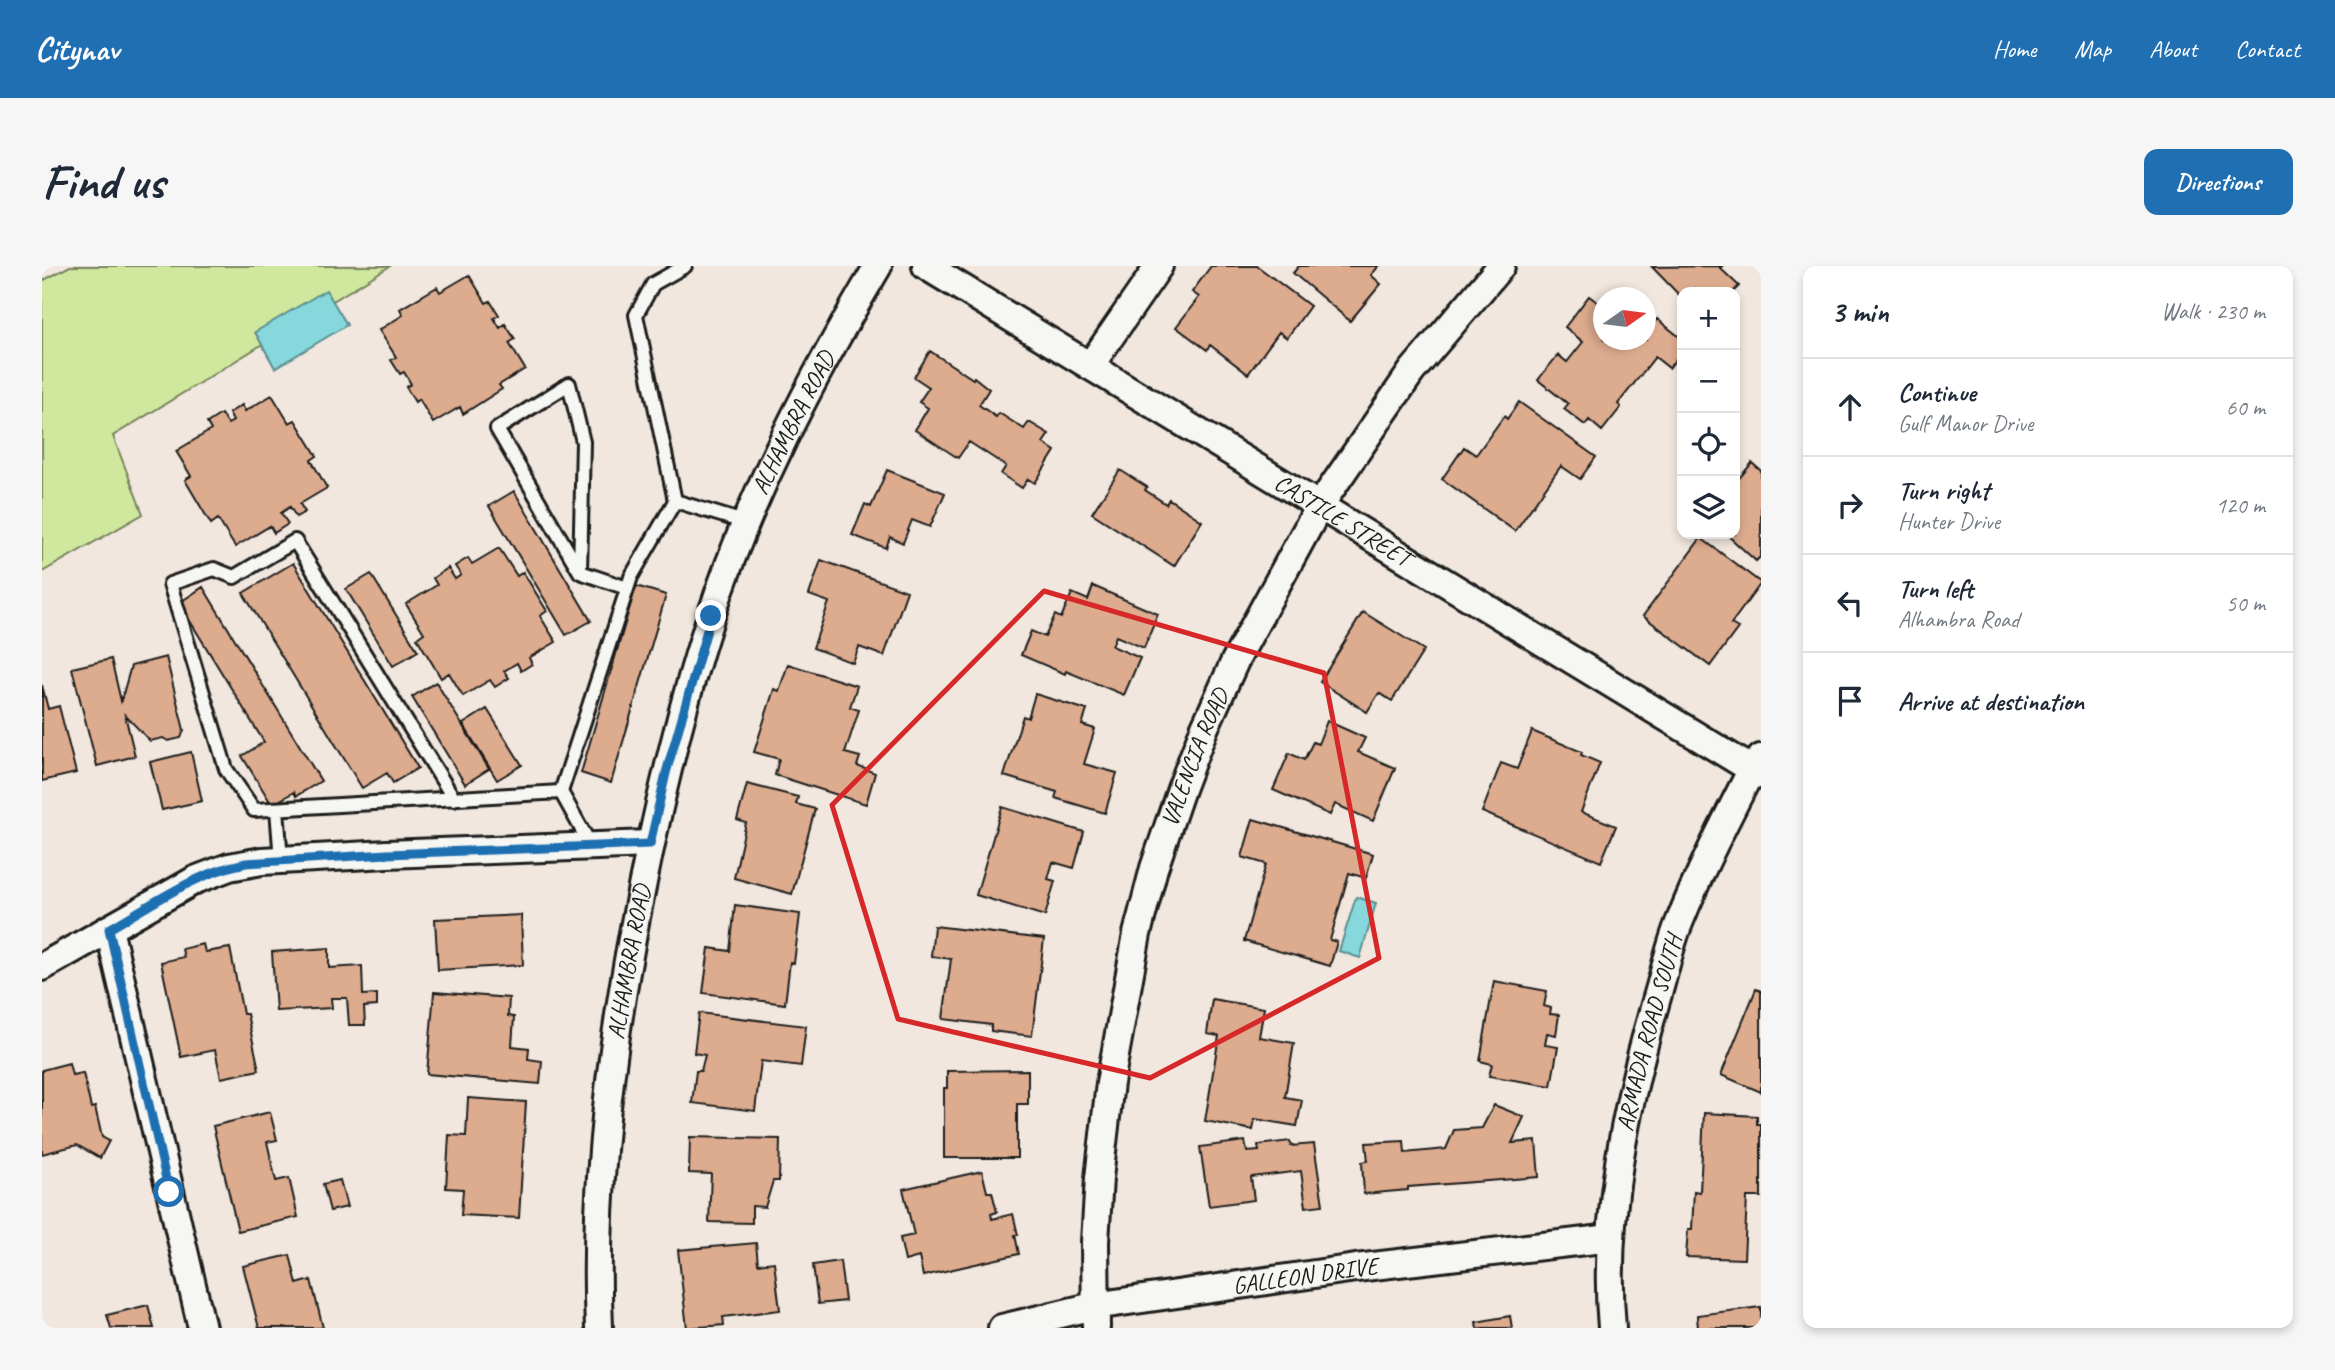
<!DOCTYPE html>
<meta charset="utf-8">
<style>
:root{--surface:#fff;--page:#f6f6f7;--text:#1f2937;--muted:#747a83;--line:#e0e1e3;--accent:#1f6fb2}
body{margin:0;font-family:Caveat,sans-serif;background:var(--page);color:var(--text)}
.controls{position:absolute;right:21px;top:21px;display:grid;overflow:hidden;border-radius:14px;box-shadow:0 4px 10px #0003}
.controls button{width:63px;height:63px;display:grid;place-items:center;padding:0;border:0;border-bottom:2px solid var(--line);background:var(--surface);color:var(--text);font:35px sans-serif}
.compass{position:absolute;left:1551px;top:21px;width:63px;height:63px;border-radius:50%;background:var(--surface);box-shadow:0 4px 10px #0003;rotate:76deg}
.stop{position:absolute;width:21px;height:21px;margin:-16px;border:5px solid #1f6fb2;border-radius:50%;background:#fff}
.stop.end{background:#1f6fb2;border-color:#fff;box-shadow:0 2px 7px #0008}
.list{margin:0;padding:0;list-style:none}
h2{display:flex;justify-content:space-between;align-items:center;height:91px;margin:0;padding:0 28px;font-size:30px}
h2 small{font-size:23px;font-weight:400;color:var(--muted)}
.list li{display:grid;grid-template-columns:46px 1fr auto;gap:21px;align-items:center;box-sizing:border-box;height:98px;padding:0 28px;border-top:2px solid var(--line)}
.list b{display:block;font-size:26px;white-space:nowrap}
.list p{margin:0;font-size:23px;white-space:nowrap;color:var(--muted)}
.list em{font-size:23px;font-style:normal;color:var(--muted)}
.icon{flex:none;width:38px;height:38px;fill:none;stroke:currentColor;stroke-width:2;stroke-linecap:round;stroke-linejoin:round}
.map{position:relative;flex:none;width:1719px;height:1062px;overflow:hidden;border-radius:14px}
header{display:flex;align-items:center;gap:42px;box-sizing:border-box;height:98px;padding:0 35px;background:var(--accent);color:#fff}
header strong{font-size:33px}
nav{display:flex;gap:38px;margin-inline-start:auto;font-size:24px}
.intro{display:flex;align-items:center;justify-content:space-between;box-sizing:border-box;height:168px;padding:0 42px}
h1{margin:0;font-size:49px}
.button{padding:18px 32px;border-radius:14px;background:var(--accent);color:#fff;font-size:24px;font-weight:700}
main{display:flex;gap:42px;padding:0 42px}
aside{flex:1;background:var(--surface);border-radius:14px;box-shadow:0 4px 10px #0003}
.map>svg:first-child{display:block}
</style>
<header>
<strong>Citynav</strong>
<nav><a>Home</a><a>Map</a><a>About</a><a>Contact</a></nav>
</header>
<div class="intro"><h1>Find us</h1><a class="button">Directions</a></div>
<main>
<div class="map">
<svg width="1719" height="1062" viewBox="0 0 1719 1062">
<rect width="100%" height="100%" fill="#f1e7de"/>
<filter id="ink" filterUnits="userSpaceOnUse"><feTurbulence type="fractalNoise" baseFrequency=".0143" numOctaves="2"/><feDisplacementMap in="SourceGraphic" scale="14" xChannelSelector="R" yChannelSelector="G"/><feConvolveMatrix kernelMatrix="1 2 1 2 8 2 1 2 1" color-interpolation-filters="sRGB"/></filter>
<g filter="url(#ink)">
<path fill="#cfe89d" stroke="#76825c" stroke-width="2" d="M28,0h320l-277,170 30,78 -101,58v-291z"/>
<path fill="#86d8dc" stroke="#5c8d8f" stroke-width="2" d="M284,24l21,35 -72,43 -20,-36z
M1314,631l20,6 -16,55 -21,-7z"/>
<path fill="#ddac8f" stroke="#1c1c1c" stroke-width="2" d="M1169,0h46l53,40 -23,32 -8,-6 -31,42 -38,-29 -3,5 -31,-23 23,-30 -7,-5z
M1257,0h80l-8,9 10,9 -31,37 -57,-48z
M1680,0l-2,2 19,18 -6,6h-34l-4,-4 -5,4h-8v6l-30,-31z
M427,9l17,28 4,-2 9,14 -5,3 6,10 5,-4 10,15 -6,4 16,26 -26,16 3,4 -39,25 -3,-7 -27,16 -14,-24 -4,3 -9,-15 5,-3 -7,-12 -4,2 -9,-14 5,-3 -17,-27 24,-15 -3,-6 37,-22 3,5z
M1547,30l15,11v33h42v-6l11,-15 25,20v12l-13,17 -14,-11 -37,47 3,3 -19,24 -13,-11 -4,5 -21,-16 4,-5 -30,-24 20,-25 9,7 16,-20 -18,-15z
M888,85l43,28 1,-2 15,12 -10,16 17,12 3,-4 25,16 5,-7 20,12 -6,9 12,8 -20,32 -7,-4 -6,9 -21,-14 5,-8 -37,-24 -11,16 -43,-28 13,-22 -9,-6 10,-15 -15,-10z
M230,129l17,28 6,-3 22,36 -6,4 16,28 -27,16 5,8 -9,5 -6,-10 -9,6 7,11 -14,9 -4,-7 -35,21 -17,-28 -7,5 -26,-44 6,-4 -15,-25 35,-21 -4,-7 14,-9 7,10 5,-3 -4,-8 13,-8 3,6z
M1477,136l77,55 -16,22 -19,-13 -46,65 -73,-52 22,-32 12,8 28,-39 3,3z
M1710,197l9,8v85l-5,5 -30,-27h9v-51z
M845,204l58,23 -15,34 -18,-7 -9,23 -13,-6 -4,11 -34,-13 13,-31 6,3z
M1078,204l27,17 -2,3 21,14 3,-5 33,22 -28,45 -82,-53z
M472,225l77,130 -25,14 -77,-129z
M1659,272l60,45 -30,41 7,4 -28,38 -67,-50z
M457,282l18,28 6,-4 24,39 -7,5 16,26 -27,16 3,6 -11,7 -4,-8 -13,8 5,7 -14,9 -5,-7 -27,16 -14,-23 -8,5 -24,-40 7,-5 -18,-29 31,-19 -4,-7 15,-10 7,11 6,-4 -6,-9 13,-8 4,6z
M779,294l86,31 -23,65 -25,-9 -6,16 -40,-15 16,-46 -20,-7z
M251,297l125,205 -25,15 -6,-10 -25,15 -119,-195z
M329,308l47,77 -25,15 -47,-77z
M594,320l30,9 -55,188 -30,-10z
M1051,320l65,28 -14,34 -28,-12 -4,10 28,12 -16,37 -58,-24 -1,3 -44,-19 10,-24 14,6 10,-22 6,3 11,-25 16,7z
M161,321l118,194 -25,15 -2,-4 -22,13 -30,-49 22,-14 -85,-139z
M1321,346l61,38 -32,51 -13,-8 -12,19 -47,-30z
M124,391l18,73 -3,8 -13,3 -5,-3 -13,3 -25,-26 10,41 -38,10 -25,-98 39,-9 10,42 10,-35z
M746,398l69,22 -7,21 9,3 -14,43 15,4 -3,9 18,7 -9,31 -91,-29 4,-16 -25,-7 20,-63 5,2z
M394,416l53,87 -24,15 -53,-87z
M0,419l6,24 11,-3 17,67 -34,8z
M993,428l52,16 -5,15 13,4 -11,35 33,9 -12,40 -50,-15 2,-6 -53,-16 19,-60 5,2z
M445,443l35,56 -25,15 -34,-56z
M1285,455l38,17 -7,14 37,16 -22,53 -38,-17 -5,11 -57,-25 16,-37 15,7 9,-18 5,2z
M1490,465l50,21 -1,3 19,8 -19,49 35,14 -15,36 -119,-50 19,-49 16,6z
M149,486l11,49 -40,9 -12,-48z
M705,518l51,13 -2,7 19,5 -23,85 -58,-16 12,-55 -9,-3z
M960,541l82,25 -10,36 -21,-6 -5,17 7,2 -10,35 -69,-21z
M1211,553l120,35 -7,24 -17,-5 -19,67 7,2 -7,24 -86,-25 22,-77 -24,-7z
M693,639l65,9 -6,49 -4,-1 -5,42 -82,-11 6,-45 21,3z
M479,649l2,50 -85,5 -3,-51z
M892,660l110,13 -12,97 -41,-5v-6l-48,-6 8,-60 -20,-3z
M161,678l2,8 25,-4 13,66h4l12,56 -38,8 -6,-28 -34,7 -20,-95 23,-5 -2,-8z
M287,682v20l33,-2 1,29 14,-1v12l-13,1 1,18h-16l-2,-27h-16l1,10 -56,3 -4,-59z
M1452,715l53,10 -3,15 7,2 -1,6 9,1 -3,20 -9,-2 -2,12 13,2 -7,39 -62,-10 3,-12 -12,-3z
M1714,723l5,2v101l-40,-17z
M392,726l75,6 -1,18 6,1 -2,29 17,2 -1,11 14,2 -2,23 -113,-10z
M1170,733l52,9 -5,29 35,6 -9,54 17,3 -5,26 -42,-7 -2,11 -48,-9 14,-85 -12,-2z
M657,747l107,13 -5,40 -40,-5 -6,50 -63,-8 4,-32h5l4,-16 -11,-2z
M27,797l3,12 11,-2 8,35 4,-1 7,30 7,4 -9,17 -23,-13 -35,9v-84z
M986,804v34h-11v54h-73v-70h3v-17z
M426,832l58,4 -7,116 -58,-3 2,-26 -17,-1 3,-53 17,1z
M1452,839l30,12 -12,26 24,-2 3,36 -131,10v3l-44,4 -2,-32 6,-1 -2,-18 38,-2 1,12 41,-4 8,-19 28,-2z
M228,846l7,28 -10,2 9,39 13,-3 9,39 -60,14 -25,-105z
M1662,847l53,3v8h4v73h-14l-3,62 -58,-2 2,-28h4l2,-38 6,1z
M648,871l90,2 -1,42h-6l-8,26 -13,-1v17l-43,-1 2,-48 -22,-1z
M1203,875l2,11 12,-1 -1,-6 32,-4 1,5 23,-2 9,61 -17,2 -5,-36 -50,6 3,23 -45,6 -9,-59z
M940,905l5,21h5l5,20 -6,2 1,5 21,-5 5,21h-3l4,19 -96,22 -4,-19 -14,4 -5,-23 14,-3 -11,-46z
M298,914l7,27 -17,4 -7,-27z
M714,977l2,21 16,-2 6,48 -57,7 1,8 -37,3 -9,-78z
M248,989l7,29 14,-4 12,48h-64l-16,-62z
M798,995l5,40 -27,3 -5,-39z
M106,1039l6,23h-43l-4,-13z
M1719,1041v21h-63l-1,-13z
M1468,1050l2,12h-35l-1,-6z"/>
<g fill="none" stroke-linecap="round" stroke-linejoin="round">
<g stroke="#1c1c1c" stroke-width="18">
<path id="service" d="M633,235l72,22
M538,306l3,-130 -14,-58 -72,45 83,143 47,16
M519,526l30,54
M412,533l-159,-258 -61,36 -20,-8 -44,15 56,185 28,41 307,-18 70,-215 44,-76 -39,-186 17,-31 32,-18
M235,543l4,51"/>
</g>
<g stroke="#1c1c1c" stroke-width="32">
<g id="minor">
<path id="s1" d="M884,0l835,509"/>
<path d="M1048,100l69,-100"/>
<path d="M67,663l93,399"/>
<path d="M0,701l153,-87 34,-13 33,-6 125,-7 263,-10"/>
<path id="s2" d="M557,1062c-6,-134 10,-269 35,-400 20,-105 43,-208 76,-309 40,-124 102,-242 168,-353"/>
<path id="s3" d="M960,1062l92,-22 262,-38 255,-30"/>
<path id="s4" d="M1054,1062l-1,-86 4,-64 11,-95 27,-149 17,-66 27,-79 23,-60 31,-68 85,-156 92,-134 89,-105"/>
<path id="s5" d="M1570,1062c-10,-111 15,-228 46,-334 7,-24 12,-49 21,-71 21,-53 47,-103 73,-154l9,-11"/>
</g>
</g>
<use href="#service" stroke="#f6f6f2" stroke-width="12"/>
<use href="#minor" stroke="#f6f6f2" stroke-width="26"/>
</g>
</g>
<g fill="none" stroke-linecap="round" stroke-linejoin="round" filter="url(#ink)">
<path stroke="#1f6fb2" stroke-width="9" d="M127,926l-60,-263c44,-25 86,-56 137,-66l141,-9 263,-10 16,-71 45,-157"/>
</g>
<path fill="none" stroke="#d62828" stroke-width="5" stroke-linejoin="round" d="M1002,325l280,82 55,285 -229,120 -252,-59 -66,-214z"/>
<g text-anchor="middle" stroke-width="7" stroke-linejoin="round" paint-order="stroke">
<g font-size="24" fill="#1c1c1c" stroke="#f6f6f2">
<text dy="8" stroke="none"><textPath href="#s2" startOffset="934">ALHAMBRA ROAD</textPath></text>
<text dy="8" stroke="none"><textPath href="#s1" startOffset="488">CASTILE STREET</textPath></text>
<text dy="8" stroke="none"><textPath href="#s4" startOffset="583">VALENCIA ROAD</textPath></text>
<text dy="8" stroke="none"><textPath href="#s2" startOffset="368">ALHAMBRA ROAD</textPath></text>
<text dy="8" stroke="none"><textPath href="#s5" startOffset="299">ARMADA ROAD SOUTH</textPath></text>
<text dy="8" stroke="none"><textPath href="#s3" startOffset="308">GALLEON DRIVE</textPath></text>
</g>
</g>
</svg>
<div class="controls">
<button>+</button>
<button>−</button>
<button><svg class="icon" aria-label="locate" viewBox="0 0 24 24"><circle cx="12" cy="12" r="6"/><path d="M12 2v4M12 18v4M2 12h4M18 12h4"/></svg></button>
<button><svg class="icon" aria-label="layers" viewBox="0 0 24 24"><path d="M12 4l9 5-9 5-9-5zM3 14l9 5 9-5"/></svg></button>
</div>
<svg class="compass" viewBox="-18 -18 36 36"><path d="M0-13l5 13h-10z" fill="#e53935"/><path d="M0 13l5-13h-10z" fill="#747a83"/></svg>
<div class="stop" style="left:127px;top:926px"></div>
<div class="stop end" style="left:669px;top:350px"></div>
</div>
<aside>
<h2>3 min<small>Walk · 230 m</small></h2>
<ul class="list">
<li><svg class="icon" aria-label="ahead" viewBox="0 0 24 24"><path d="M12 20V5M6 11l6-6 6 6"/></svg><div><b>Continue</b><p>Gulf Manor Drive</p></div><em>60 m</em></li>
<li><svg class="icon" aria-label="right" viewBox="0 0 24 24"><path d="M7 20v-9h11M14 6l5 5-5 5"/></svg><div><b>Turn right</b><p>Hunter Drive</p></div><em>120 m</em></li>
<li><svg class="icon" aria-label="left" viewBox="0 0 24 24"><path d="M17 20v-9H6M10 6l-5 5 5 5"/></svg><div><b>Turn left</b><p>Alhambra Road</p></div><em>50 m</em></li>
<li><svg class="icon" aria-label="arrive" viewBox="0 0 24 24"><path d="M6 21V4h12l-3 4 3 4H6"/></svg><div><b>Arrive at destination</b></div></li>
</ul>
</aside>
</main>
